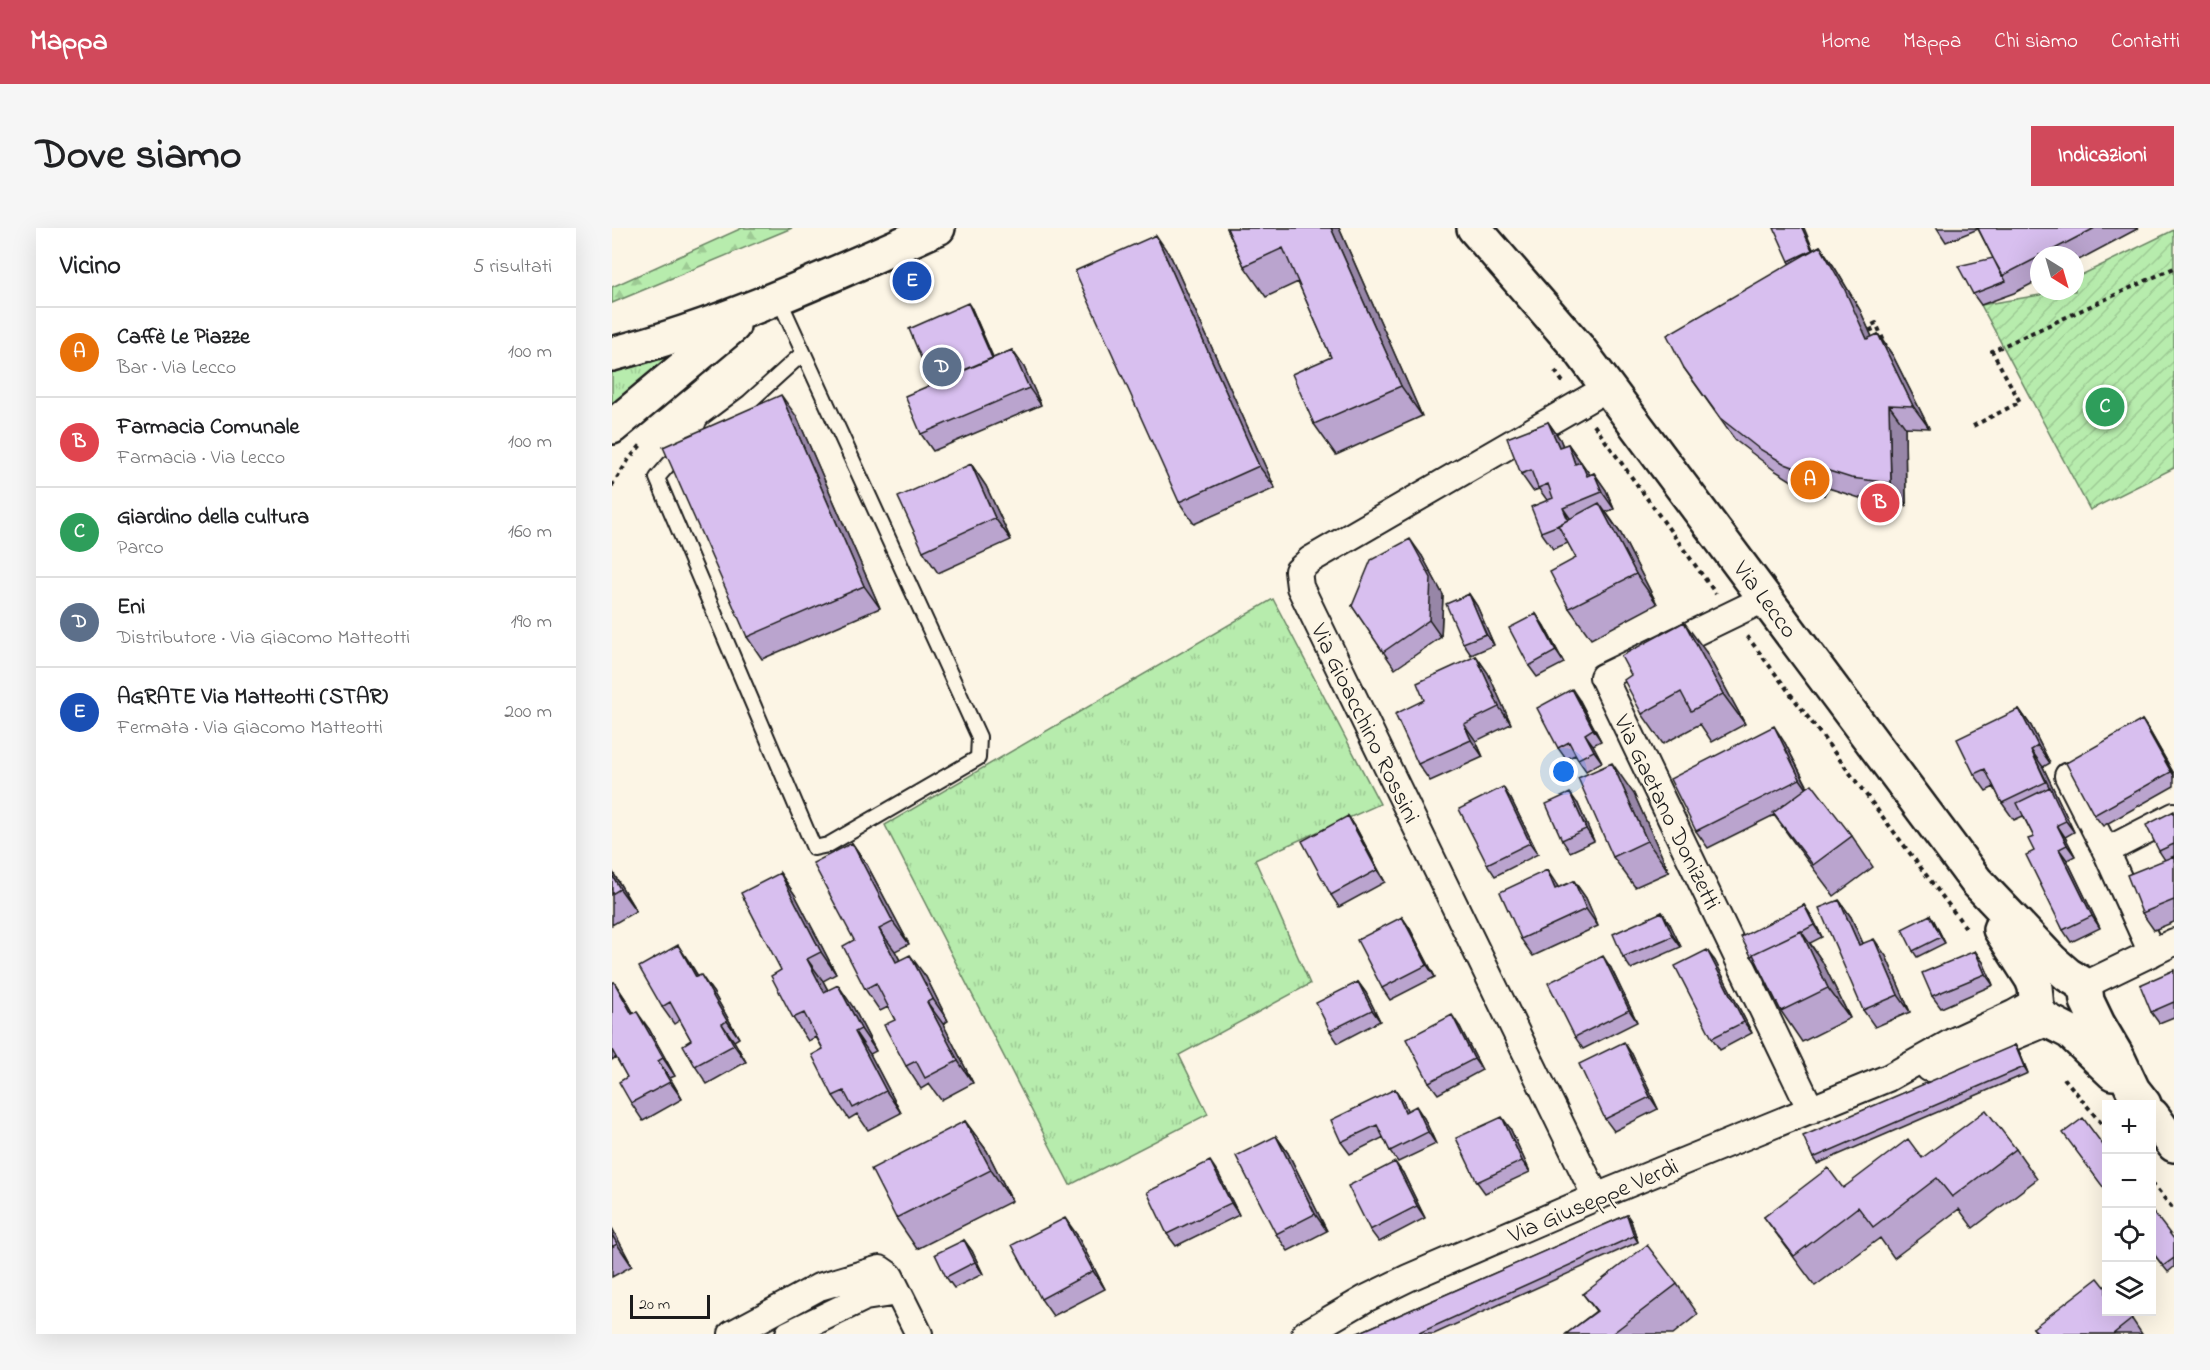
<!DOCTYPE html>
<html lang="it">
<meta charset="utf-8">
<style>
:root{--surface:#fff;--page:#f6f6f6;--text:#202124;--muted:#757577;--line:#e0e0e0;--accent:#d1495b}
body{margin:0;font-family:"Indie Flower",sans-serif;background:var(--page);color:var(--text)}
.controls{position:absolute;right:18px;bottom:18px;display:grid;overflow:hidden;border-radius:0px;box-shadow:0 6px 24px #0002}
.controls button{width:54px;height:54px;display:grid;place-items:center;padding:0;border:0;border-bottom:2px solid var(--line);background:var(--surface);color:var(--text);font:30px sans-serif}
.compass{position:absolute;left:1418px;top:18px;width:54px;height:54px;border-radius:50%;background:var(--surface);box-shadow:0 6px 24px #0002;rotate:143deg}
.scale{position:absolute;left:18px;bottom:15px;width:80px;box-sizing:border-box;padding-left:6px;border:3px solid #1c1c1c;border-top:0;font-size:16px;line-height:21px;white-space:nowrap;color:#1c1c1c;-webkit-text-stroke:4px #fcf5e5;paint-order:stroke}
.you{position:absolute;left:952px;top:544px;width:21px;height:21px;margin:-15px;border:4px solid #fff;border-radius:50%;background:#1a73e8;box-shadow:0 0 0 9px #1a73e833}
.badge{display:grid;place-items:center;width:39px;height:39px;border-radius:50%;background:var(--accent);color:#fff;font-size:20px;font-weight:700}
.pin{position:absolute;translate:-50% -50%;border:3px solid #fff;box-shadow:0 2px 6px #0006}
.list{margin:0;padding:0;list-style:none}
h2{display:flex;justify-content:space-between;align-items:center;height:78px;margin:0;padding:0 24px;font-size:26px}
h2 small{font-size:20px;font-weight:400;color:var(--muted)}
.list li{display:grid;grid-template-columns:39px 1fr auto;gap:18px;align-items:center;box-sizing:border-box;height:90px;padding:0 24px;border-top:2px solid var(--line)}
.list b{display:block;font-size:22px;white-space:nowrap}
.list p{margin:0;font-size:20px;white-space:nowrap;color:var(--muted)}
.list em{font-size:20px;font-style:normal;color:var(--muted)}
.icon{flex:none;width:33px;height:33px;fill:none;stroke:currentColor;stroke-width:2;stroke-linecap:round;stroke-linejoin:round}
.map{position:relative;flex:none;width:1562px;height:1106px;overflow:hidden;border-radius:0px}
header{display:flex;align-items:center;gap:36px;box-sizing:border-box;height:84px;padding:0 30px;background:var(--accent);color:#fff}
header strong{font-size:28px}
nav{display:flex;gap:33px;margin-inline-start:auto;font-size:21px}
.intro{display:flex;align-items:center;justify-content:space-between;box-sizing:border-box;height:144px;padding:0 36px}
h1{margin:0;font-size:42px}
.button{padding:15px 27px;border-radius:0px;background:var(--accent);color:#fff;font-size:21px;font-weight:700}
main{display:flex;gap:36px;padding:0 36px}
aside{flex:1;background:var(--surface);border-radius:0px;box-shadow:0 6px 24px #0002}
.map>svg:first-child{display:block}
</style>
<header>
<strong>Mappa</strong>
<nav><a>Home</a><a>Mappa</a><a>Chi siamo</a><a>Contatti</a></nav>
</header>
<div class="intro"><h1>Dove siamo</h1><a class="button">Indicazioni</a></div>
<main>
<aside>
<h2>Vicino<small>5 risultati</small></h2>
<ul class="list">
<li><span class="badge" style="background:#e8710a">A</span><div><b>Caffè Le Piazze</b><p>Bar · Via Lecco</p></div><em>100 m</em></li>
<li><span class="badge" style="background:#e0444e">B</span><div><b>Farmacia Comunale</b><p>Farmacia · Via Lecco</p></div><em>100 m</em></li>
<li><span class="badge" style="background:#2e9e5b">C</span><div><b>Giardino della cultura</b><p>Parco</p></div><em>160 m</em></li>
<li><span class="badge" style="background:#5c6f8a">D</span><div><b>Eni</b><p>Distributore · Via Giacomo Matteotti</p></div><em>190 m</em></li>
<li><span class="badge" style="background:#1a4fb4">E</span><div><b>AGRATE Via Matteotti (STAR)</b><p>Fermata · Via Giacomo Matteotti</p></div><em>200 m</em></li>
</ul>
</aside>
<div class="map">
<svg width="1562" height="1106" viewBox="0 0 1562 1106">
<defs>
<pattern id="grass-tufts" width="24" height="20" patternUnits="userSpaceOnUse" patternTransform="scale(1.5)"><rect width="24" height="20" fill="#b7ecad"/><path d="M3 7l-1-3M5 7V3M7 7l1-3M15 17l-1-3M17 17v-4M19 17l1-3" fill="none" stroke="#9dca94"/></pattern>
<pattern id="forest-firs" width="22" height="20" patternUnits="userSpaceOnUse" patternTransform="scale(1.5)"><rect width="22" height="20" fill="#b7ecad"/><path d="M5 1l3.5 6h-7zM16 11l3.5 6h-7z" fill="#9dca94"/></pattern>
<pattern id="garden-furrows" width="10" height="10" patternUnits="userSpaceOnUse" patternTransform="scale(1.5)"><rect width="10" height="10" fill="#b7ecad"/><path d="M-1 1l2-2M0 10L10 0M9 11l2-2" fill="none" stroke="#9dca94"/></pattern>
</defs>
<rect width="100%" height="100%" fill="#fcf5e5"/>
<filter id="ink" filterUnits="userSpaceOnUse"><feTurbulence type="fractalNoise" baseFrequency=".0167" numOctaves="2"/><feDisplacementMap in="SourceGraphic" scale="12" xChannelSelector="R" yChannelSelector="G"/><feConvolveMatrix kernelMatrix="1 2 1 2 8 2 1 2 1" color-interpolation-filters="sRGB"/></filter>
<g filter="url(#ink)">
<path fill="url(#grass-tufts)" stroke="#6a8464" stroke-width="1.5" d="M53,130l5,1 -58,46v-33z
M661,371l107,205 -125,56 55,124 -131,71 29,59 -138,71 -185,-360z"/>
<path fill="url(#forest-firs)" stroke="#6a8464" stroke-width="1.5" d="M130,0h50l-180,75v-16z"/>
<path fill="url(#garden-furrows)" stroke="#6a8464" stroke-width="1.5" d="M1562,2v238l-84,42 -109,-205 59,-10 8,-4h27v-13z"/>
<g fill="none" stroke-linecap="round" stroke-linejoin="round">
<g stroke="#1c1c1c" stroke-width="18">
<path id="service" d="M101,201l36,-27 54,-49
M72,224l-15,12 -12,14 157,370 14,-3 150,-87 1,-21 -201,-440"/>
</g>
<g stroke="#1c1c1c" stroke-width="30">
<path id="minor" d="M1154,370l-163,79 208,433
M1456,548l38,75 46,102
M1494,623l68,-35
M1471,758l91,-44
M1317,840l45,-15 75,-31
M984,969l-296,-610 -2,-16 12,-11 297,-172
M286,1064l21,42
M120,1106l87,-47 61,-18 10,7 8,16 -33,5 -76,37
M693,1106l60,-35 43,-21 188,-81 292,-119 64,-36 61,-28 23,-13"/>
</g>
<g stroke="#1c1c1c" stroke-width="38">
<path id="tertiary" d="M862,0l105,121 397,532 76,80 16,14 12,7 6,11 1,8 11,23 20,34 15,32 11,14
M0,126c113,-29 220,-79 326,-126
M0,199l121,-101
M1388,701l32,50 3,8 2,21 6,10 27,14 43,41
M1540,887l22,30"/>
</g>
<path stroke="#1c1c1c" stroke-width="4" stroke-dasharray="4.5 4.5" stroke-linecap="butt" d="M1264,112l-6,-14 6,-3 10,23
M943,143l10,14
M982,197l122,169
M1361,198l47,-24 -28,-51 182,-83
M0,258l17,-27 12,-14
M1135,408l219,292
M1452,850l42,51
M1540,955l22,27"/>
<use href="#service" stroke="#fcf5e5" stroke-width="14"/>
<use href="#minor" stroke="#fcf5e5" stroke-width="26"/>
<use href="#tertiary" stroke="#fcf5e5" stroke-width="33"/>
</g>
<path fill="#baa4ce" stroke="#1c1c1c" stroke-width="1.5" d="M615,0h112l83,188 -86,39 -22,-31 17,-67 -33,-75 -32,15 -22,-31z
M1325,0h202l-64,34v-7h-36v25l-25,13 -33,12 -8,-11 20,-36 -15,-29 -32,13z
M1208,18l15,22 25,42 12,27 6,-3 15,22 36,72 -24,-1 1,78 -40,-5 -38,-12 -4,7 -24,-9 -26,-16 -39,-30 -51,-72 106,-105 -1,-2z
M559,29l104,231 -81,36 -15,-22z
M360,81l21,49 19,-8 12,17 17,38 -108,46 -12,-17 12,-50z
M185,189l83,191 -118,51 -15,-22z
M936,194l12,17 3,7 5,-2 22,31 4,-2 12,17 8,19 -8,3 15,22 36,70 -66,35 -22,-31 7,-50 -8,-15 -15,6 -12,-17 6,-32 -8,-11 -6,2 -12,-17z
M359,236l15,22 25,54 -73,33 -15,-22z
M810,328l21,39 -2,42 -46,32 -43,-63z
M857,366l8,12 17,39 -23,10 -8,-12z
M924,386l8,12 20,37 -27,14 -8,-11z
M1094,424l39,72 -33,18 -12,-18 -37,20 -21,-30 -11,-39z
M864,428l12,17 23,51 -35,17 7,16 -53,24 -12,-17 6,-64z
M968,473l21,40 -8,4 9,17 -16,9 -11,-16 -9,4 -8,-11z
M1407,481l12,17 19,37 -7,4 31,65 -9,5 10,19 -8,4 33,68 -29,14 -8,-12 -29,-79v-14l-11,-21 -9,4 -12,-17 -8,-16 -8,4 -12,-17z
M1530,492l8,12 24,42v12l-71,40 -9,-11z
M1173,515l23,44 44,49 21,31 -39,29 -39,-52 -21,-29 -66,33 -12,-17z
M1022,566l35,78 -34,15 -22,-30z
M899,571l27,55 -43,22 -8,-12z
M966,576l16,37 -24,11 -8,-12z
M1562,583v111l-20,8 -12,-17 23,-53 -6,-9z
M736,588l8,12 29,54 -46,25 -8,-12z
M240,615l15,22 42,79 -14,7 5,9 26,17 22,44 -5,3 30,59 -32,17 -12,-16 -8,5 -15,-23 -11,-46 -7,-13 -8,4 -15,-22 -11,-49z
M0,643l24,40 -24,14z
M168,645l15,22 41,79 -13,7 5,9 25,17 23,44 -6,3 31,59 -33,17 -11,-16 -8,5 -16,-23 -10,-47 -7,-12 -8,4 -15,-23z
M962,653l12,17 12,28 -65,30 -12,-17 38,-51z
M1227,672l12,17 12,26 23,13 24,56 -35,15 -12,-17z
M1192,677l8,12 10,20 -12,6 12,18 28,57 -48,24 -21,-31 -21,-43 -9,-12z
M1050,684l8,12 11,23 -50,22 -8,-12z
M1318,687l4,6 11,22 -28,14 -4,-6z
M790,689l8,12 25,48 -45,23 -8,-12z
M1363,723l8,11 10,23 -52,23 -9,-12z
M1103,733l37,72 -32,17 -8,-12z
M78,735l8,13 15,16 26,46 -5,3 12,21 -39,22 -12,-18 -4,-26 -11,-20 -6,4 -12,-17z
M999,740l26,54 -54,27 -8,-12z
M1562,742v47l-15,6 -8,-11z
M2,754l12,18 8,14 15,15 26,47 -5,2 12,21 -39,22 -12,-18 -4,-26 -11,-20 -4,3v-77z
M746,754l8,11 14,28 -42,22 -8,-12z
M848,799l22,43 -44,24 -9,-12z
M1403,817l4,6 9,22 -211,91 -4,-6z
M1020,826l26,55 -44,22 -9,-12z
M783,861l8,12 4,10 17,7 12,26 -38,18 -8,-11 -6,-14 -34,17 -9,-12z
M353,893l22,30 25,50 -95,48 -21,-31z
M898,900l20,44 -45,21 -8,-11z
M664,908l12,17 39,78 -39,20 -12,-17z
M1404,921l21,30 -64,49 -14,-19 -65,49 -14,-20 -65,48 -51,-69 158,-59z
M606,945l21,42 -63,31 -9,-12z
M791,945l22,45 -46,24 -9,-12z
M1015,987l4,6 7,21 -204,92h-78z
M0,1000l20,38 -20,11z
M465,1007l28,54 -52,27 -12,-17z
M1562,1011v28l-6,5 -17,-21z
M352,1012l8,11 11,23 -29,14 -8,-11z
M1065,1056l21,30 -25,20h-107l30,-23 -13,-17z
M1520,1091l10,15h-105l-4,-6z"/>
<path fill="#9786a7" stroke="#1c1c1c" stroke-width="1.5" d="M719,0h8l83,188 -21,-30z
M1190,0h2l12,28 -4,-6z
M544,7l15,22 104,231 -16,-22z
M1208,18l15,22 25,42 23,52 -16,-23z
M356,75l4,6 30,68 -4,-6z
M1266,106l15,22 36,72 -16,-22z
M400,122l12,17 17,38 -12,-17z
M169,167l16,22 83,191 -16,-22z
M1277,177l16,22 1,78 -15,-22z
M936,194l12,17 10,26 -11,-18z
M956,216l12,17 7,20 -12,-17z
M969,234l12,17 -6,-3z
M359,236l15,22 25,54 -16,-22z
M1201,238l15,22 -4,7 -15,-22z
M982,245l12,17 8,19 -12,-17z
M987,275l22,31 36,70 -21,-30z
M951,280l12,17 -6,-4z
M798,311l12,17 21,39 -2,42 -12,-17z
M857,366l8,12 17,39 -8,-11z
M924,386l8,12 20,37 -8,-12z
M1072,394l22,30 39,72 -22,-30z
M864,428l12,17 23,51 -12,-17z
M960,461l8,12 21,40 -8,-12z
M1407,481l12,17 19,37 -12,-17z
M1530,492l8,12 24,42v2z
M852,496l12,17 7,16 -12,-17z
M1162,498l11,17 27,53 -12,-17z
M973,506l8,11 9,17 -8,-11z
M1419,522l12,17 31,65 -8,-11z
M1000,535l22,31 35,78 -22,-31z
M891,559l8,12 27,55 -8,-11z
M958,565l8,11 16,37 -8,-12z
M736,588l8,12 29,54 -8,-12z
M1445,597l8,12 10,19 -8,-11z
M240,615l15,22 42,79 -16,-22z
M1447,621l8,11 33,68 -8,-12z
M935,642l12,18 -4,1z
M0,643l24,40 -16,-22 -8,-14z
M168,645l15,22 41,79 -15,-22z
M962,653l12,17 12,28 -12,-17z
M1227,672l12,17 20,45 -12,-17z
M1192,677l8,12 10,20 -8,-12z
M1050,684l8,12 11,23 -8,-11z
M1318,687l4,6 11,22 -4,-6z
M790,689l8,12 25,48 -8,-12z
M267,701l16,22 17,33 -16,-22z
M1189,703l21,30 28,57 -22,-30z
M1262,711l12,17 24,56 -12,-17z
M66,717l12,18 18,31 -12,-17z
M1095,722l8,11 37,72 -8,-11z
M1363,723l8,11 10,23 -8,-11z
M298,727l16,22 22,44 -15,-22z
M991,728l8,12 26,54 -8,-12z
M195,731l16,22 17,33 -16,-22z
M89,747l12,17 26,46 -12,-17z
M2,754l12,18 18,31 -12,-17z
M746,754l8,11 14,28 -8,-11z
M226,757l15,22 23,44 -15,-22z
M315,774l16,22 30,59 -15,-22z
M25,784l12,17 26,47 -12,-18z
M840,787l8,12 22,43 -8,-11z
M110,796l12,17 12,21 -12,-17z
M243,804l15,22 31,59 -15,-22z
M1012,814l8,12 26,55 -8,-12z
M1403,817l4,6 9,22 -4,-6z
M46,833l12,17 12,21 -12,-17z
M783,861l8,12 10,22 -8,-11z
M804,878l8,12 12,26 -8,-12z
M890,889l8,11 20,44 -8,-11z
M353,893l22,30 25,50 -21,-31z
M664,908l12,17 39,78 -12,-17z
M598,933l8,12 21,42 -8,-12z
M783,934l8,11 22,45 -8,-12z
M1015,987l4,6 7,21 -4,-6z
M453,990l12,17 28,54 -12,-18z
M0,1000l20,38 -15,-22 -5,-9z
M352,1012l8,11 11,23 -8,-12z"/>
<path fill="#d8bfef" stroke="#1c1c1c" stroke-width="1.5" d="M615,0h104l70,158 -87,38 -22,-50 39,-17 -48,-109 -39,18z
M1162,0h28l10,22 -23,11z
M1366,0h117l-52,27h-4v2l-37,19z
M544,7l103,231 -80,36 -104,-231z
M1208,18l24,42 23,51 11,-5 35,72 -24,-1 2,78 -40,-5 -38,-12 -4,7 -24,-9 -27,-16 -38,-30 -36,-50 -17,-33z
M1381,30l13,23 -33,13 -15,-28z
M356,75l24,55 -60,26 -23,-55z
M400,122l17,38 -108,46 -16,-38z
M169,167l83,191 -117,51 -84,-190z
M936,194l11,25 9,-3 7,20 6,-2 6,14 7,-3 8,19 -39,16 5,12 -9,5 -18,7 -10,-25 22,-9 -5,-14 -10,4 -7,-18 -10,4 -14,-36z
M359,236l24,54 -72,33 -25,-54z
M987,275l37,71 -67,34 -19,-36 26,-14 -18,-33z
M798,311l21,39 -2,42 -46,32 -31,-46 19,-46z
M857,366l17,40 -23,9 -17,-39z
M924,386l20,37 -27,15 -20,-38z
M1072,394l39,72 -32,17 -10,-19 -39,22 -18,-34 7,-5 -10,-19z
M864,428l23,51 -35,17 7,16 -53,24 -23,-50 29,-14 -7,-17z
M960,461l21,40 -8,5 9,17 -16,8 -9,-17 -11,6 -21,-40z
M1407,481l19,37 -7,4 15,32 -44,21 -17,-34 -11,5 -17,-35z
M1530,492l29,52 -77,43 -28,-52z
M1162,498l26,53 -104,52 -26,-52z
M1000,535l35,78 -34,16 -35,-79z
M1200,556l40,52 -39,29 -40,-52z
M891,559l27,56 -43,21 -28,-55z
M1438,559l16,34 -9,4 10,20 -8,4 33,67 -29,14 -37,-75 8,-4 -6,-12 6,-2 -17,-34z
M958,565l16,36 -24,11 -16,-36z
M1562,583v33l-15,7 -13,-26z
M736,588l29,54 -46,25 -29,-54z
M240,615l41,79 -14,7 17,33 14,-7 23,44 -6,3 31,59 -33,17 -9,-17 -10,5 -22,-41 11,-5 -19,-37 -11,6 -22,-43 11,-6 -41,-77z
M1562,628v44l-32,13 -15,-38z
M935,642l8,19 19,-8 12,28 -65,30 -21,-47z
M168,645l41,79 -14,7 17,33 14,-7 23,44 -6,3 31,59 -33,17 -9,-17 -11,5 -21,-41 11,-6 -19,-36 -11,5 -22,-42 10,-6 -40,-77z
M0,647l8,14 -8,5z
M1227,672l20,45 15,-6 24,56 -35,15 -44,-102z
M1192,677l10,20 -13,7v-1l-48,23v1l-2,1 -10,-19z
M1050,684l11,24 -50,21 -10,-23z
M1318,687l11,22 -28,14 -11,-22z
M790,689l25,48 -45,23 -25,-48z
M1189,703l27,57 -47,23 -28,-57z
M66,717l18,32 5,-2 26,46 -5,3 12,21 -39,21 -12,-21 8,-5 -21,-38 -8,5 -23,-40z
M1095,722l37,72 -32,16 -37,-72z
M1363,723l10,23 -53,22 -10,-23z
M991,728l26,54 -54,27 -27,-54z
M1562,742v32l-23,10 -11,-27z
M2,754l18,32 5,-2 26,46 -5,3 12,21 -39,21 -12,-21 8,-5 -15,-27v-67z
M746,754l14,28 -42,21 -14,-28z
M840,787l22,44 -45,23 -23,-43z
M1012,814l26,55 -45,22 -26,-55z
M1403,817l9,22 -211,91 -10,-22z
M783,861l10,23 11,-6 12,26 -38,19 -13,-26 -36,17 -10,-22z
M1374,882l30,39 -64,48 -15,-19 -64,49 -15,-20 -64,49 -30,-39 64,-49 15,20 65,-49 14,19z
M890,889l20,44 -45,21 -21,-44z
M1471,890l23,31v42l-43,-58z
M353,893l26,49 -95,48 -25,-49z
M664,908l39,78 -39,20 -40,-78z
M598,933l21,42 -64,31 -20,-42z
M783,934l22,44 -47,24 -22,-44z
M1539,981l23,30v19l-11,8 -12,-16z
M1015,987l7,21 -217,98h-61z
M453,990l28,53 -52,28 -29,-54z
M0,1007l5,9 -5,3z
M352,1012l11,22 -29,15 -11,-23z
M1035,1017l30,39 -64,49 1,1h-48l31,-23 -14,-17z
M1486,1050l8,10v23h19l7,8 -19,15h-74l-6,-6z"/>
</g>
<g text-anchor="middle" stroke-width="4.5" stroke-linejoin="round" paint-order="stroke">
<g font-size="24" fill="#1c1c1c" stroke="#fcf5e5">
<text transform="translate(1154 371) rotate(53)" y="8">Via Lecco</text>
<text transform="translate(754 495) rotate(64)" y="8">Via Gioacchino Rossini</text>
<text transform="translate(1056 584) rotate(64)" y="8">Via Gaetano Donizetti</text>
<text transform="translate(981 972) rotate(-23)" y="8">Via Giuseppe Verdi</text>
</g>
</g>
</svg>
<div class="controls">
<button>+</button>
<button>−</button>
<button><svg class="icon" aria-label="locate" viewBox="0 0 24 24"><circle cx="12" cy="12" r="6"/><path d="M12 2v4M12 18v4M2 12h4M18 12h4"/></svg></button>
<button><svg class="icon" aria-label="layers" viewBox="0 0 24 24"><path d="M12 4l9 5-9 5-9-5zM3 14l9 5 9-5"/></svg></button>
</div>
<svg class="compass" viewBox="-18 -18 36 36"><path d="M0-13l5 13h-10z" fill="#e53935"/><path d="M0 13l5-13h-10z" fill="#757577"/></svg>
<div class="scale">20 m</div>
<div class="you"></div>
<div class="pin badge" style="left:1198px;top:252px;background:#e8710a">A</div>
<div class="pin badge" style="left:1268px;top:275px;background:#e0444e">B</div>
<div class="pin badge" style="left:1493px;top:179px;background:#2e9e5b">C</div>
<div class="pin badge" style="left:330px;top:139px;background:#5c6f8a">D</div>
<div class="pin badge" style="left:300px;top:53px;background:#1a4fb4">E</div>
</div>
</main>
